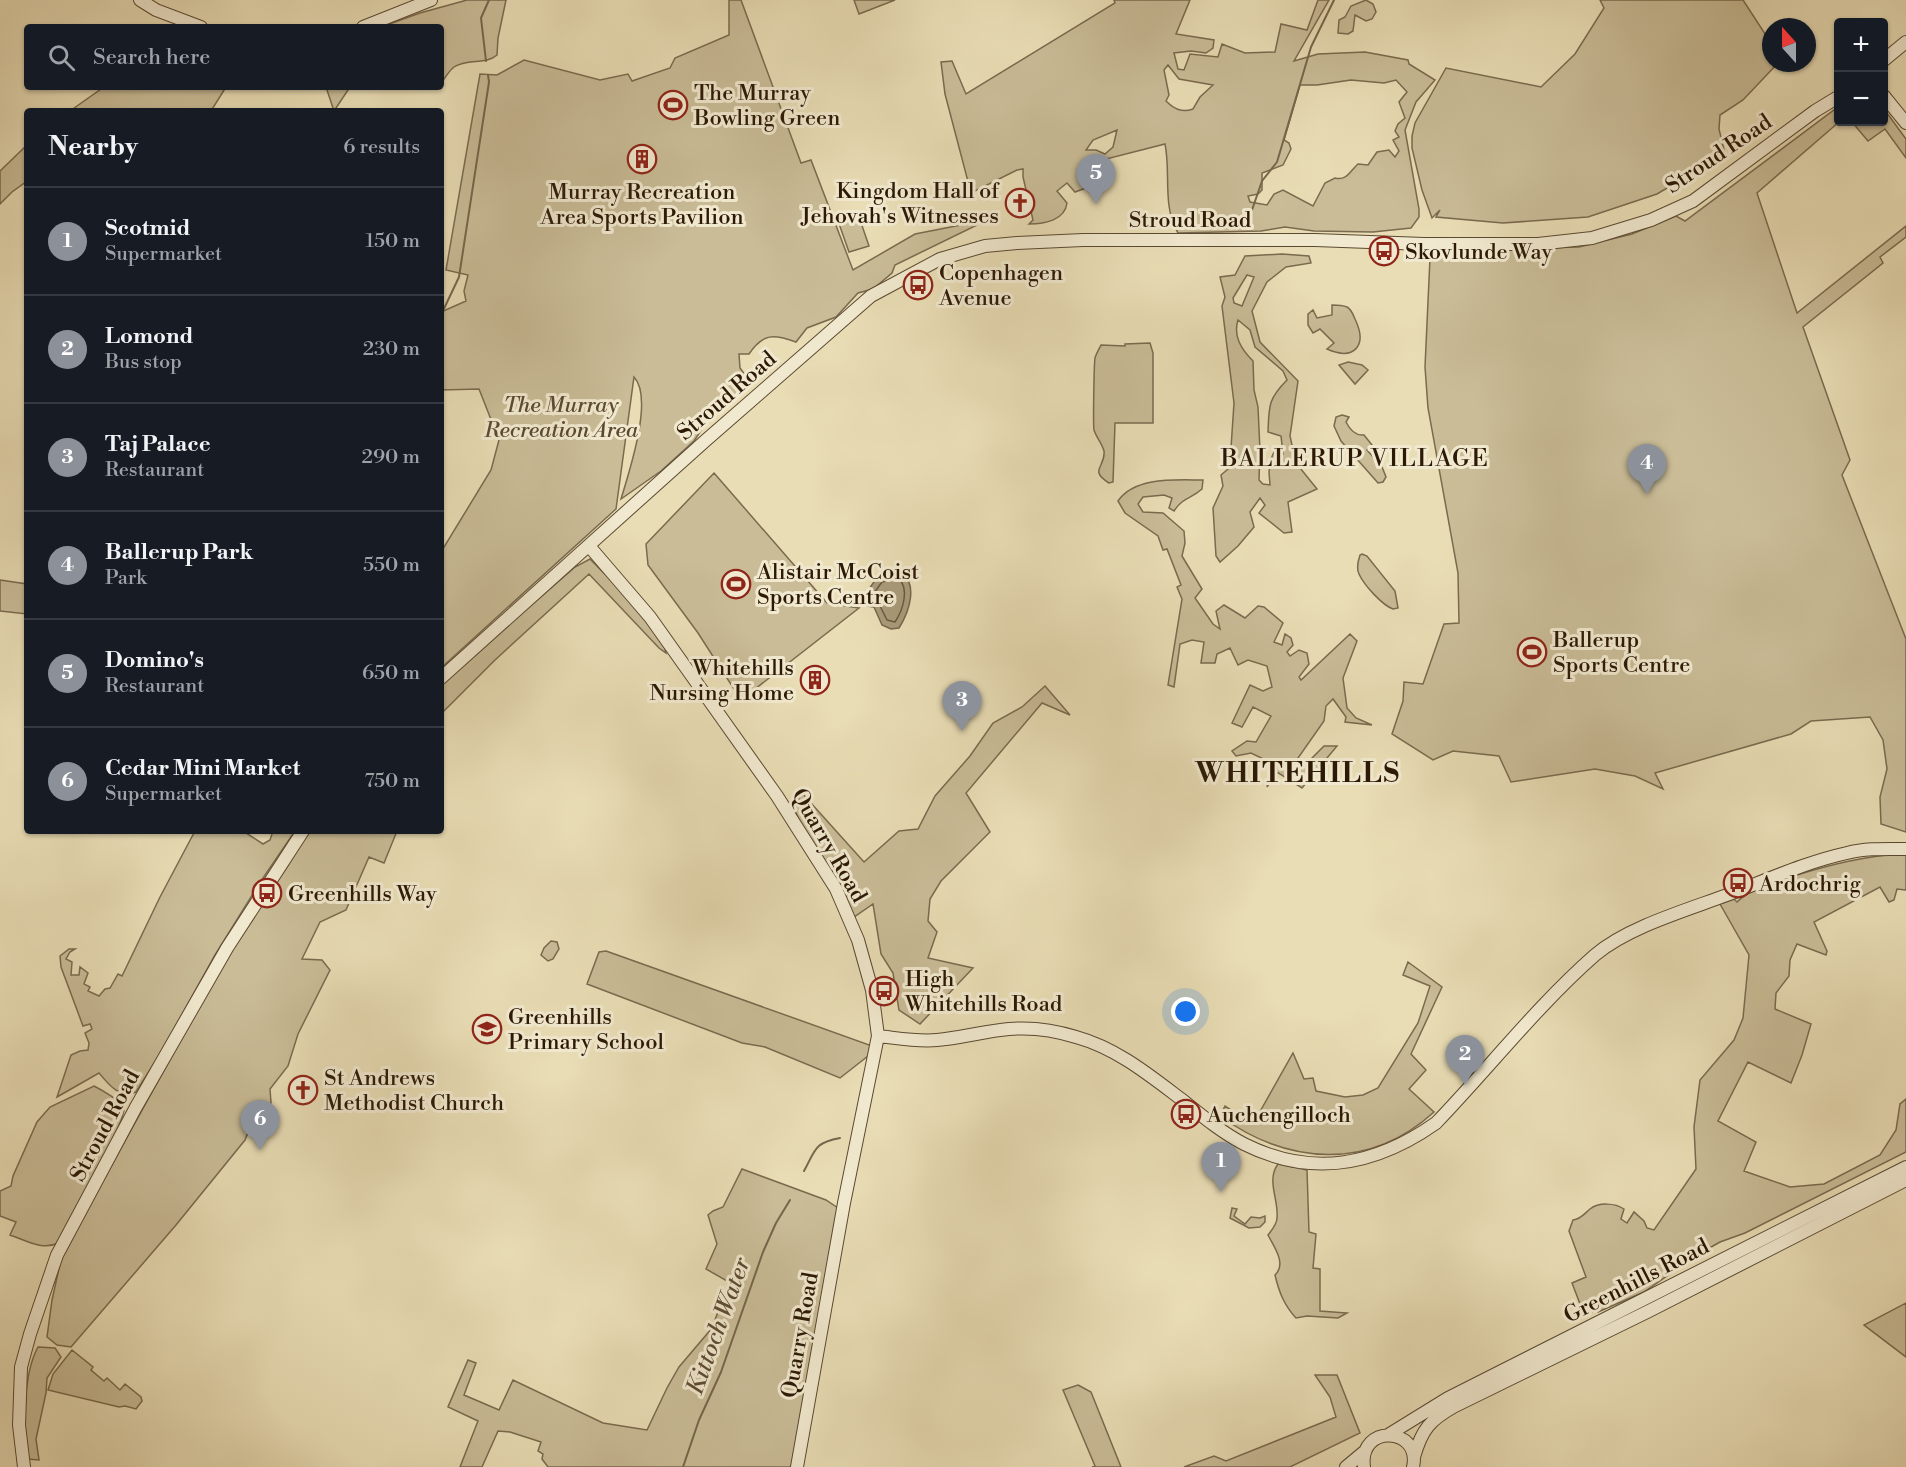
<!DOCTYPE html>
<meta charset="utf-8">
<style>
:root{--surface:#171b24;--page:#242831;--text:#f1f3f6;--muted:#9ea1a6;--line:#363941;--accent:#8c9099}
body{margin:0;font-family:"Libre Bodoni",serif;background:var(--page);color:var(--text)}
.controls{position:absolute;right:18px;top:18px;display:grid;overflow:hidden;border-radius:6px;box-shadow:0 2px 4px #0004}
.controls button{width:54px;height:54px;display:grid;place-items:center;padding:0;border:0;border-bottom:2px solid var(--line);background:var(--surface);color:var(--text);font:30px sans-serif}
.compass{position:absolute;left:1762px;top:18px;width:54px;height:54px;border-radius:50%;background:var(--surface);box-shadow:0 2px 4px #0004;rotate:339deg}
.you{position:absolute;left:1186px;top:1012px;width:21px;height:21px;margin:-15px;border:4px solid #fff;border-radius:50%;background:#1a73e8;box-shadow:0 0 0 9px #1a73e833}
.badge{display:grid;place-items:center;width:39px;height:39px;border-radius:50%;background:var(--accent);color:#fff;font-size:20px;font-weight:700}
.pin{position:absolute;translate:-50% -50px;filter:drop-shadow(0 2px 3px #0008)}
.pin::after{content:'';position:absolute;top:32px;width:21px;height:18px;background:inherit;clip-path:polygon(0 0,100% 0,50% 100%)}
.list{margin:0;padding:0;list-style:none}
h2{display:flex;justify-content:space-between;align-items:center;height:78px;margin:0;padding:0 24px;font-size:26px}
h2 small{font-size:20px;font-weight:400;color:var(--muted)}
.list li{display:grid;grid-template-columns:39px 1fr auto;gap:18px;align-items:center;box-sizing:border-box;height:108px;padding:0 24px;border-top:2px solid var(--line)}
.list b{display:block;font-size:22px;white-space:nowrap}
.list p{margin:0;font-size:20px;white-space:nowrap;color:var(--muted)}
.list em{font-size:20px;font-style:normal;color:var(--muted)}
.icon{flex:none;width:33px;height:33px;fill:none;stroke:currentColor;stroke-width:2;stroke-linecap:round;stroke-linejoin:round}
.map{position:relative;flex:none;width:1906px;height:1467px;overflow:hidden}
.search{position:absolute;background:var(--surface);box-shadow:0 2px 4px #0004;left:24px;top:24px;width:420px;height:66px;display:flex;align-items:center;gap:15px;box-sizing:border-box;padding:0 21px;border-radius:6px;color:var(--muted);font-size:22px}
.panel{position:absolute;background:var(--surface);box-shadow:0 2px 4px #0004;left:24px;top:108px;width:420px;height:726px;border-radius:6px}
.map>svg:first-child{display:block}
</style>
<div class="map">
<svg width="1906" height="1467" viewBox="0 0 1906 1467">
<rect width="100%" height="100%" fill="#e9ddb5"/>
<filter id="stains"><feTurbulence type="fractalNoise" baseFrequency=".00333" numOctaves="4"/><feColorMatrix values="0 0 0 0 .2 0 0 0 0 .09 0 0 0 0 .02 0 0 0 .5 -.17"/></filter>
<radialGradient id="worn" r=".72"><stop offset=".6" stop-color="#630" stop-opacity="0"/><stop offset="1" stop-color="#630" stop-opacity=".3"/></radialGradient>
<path fill="#c9bc97" stroke="#7a6a4e" stroke-width="1.5" fill-rule="evenodd" d="M467,0h39l-8,38 -1,17c-11,10 -30,3 -43,12 -4,3 -7,8 -10,12l-3,-1v-51h-60l39,-14z
M729,0h12l60,163 10,-3 42,110 62,-36 51,-10 9,2 -80,39 -3,8 -19,16 -15,4 -22,24 -29,11 -11,14c-22,-8 -33,-9 -47,12h-10l1,14 8,11 -1,7c-19,15 -17,24 -43,32l-2,11 -8,12 -33,30 -40,28c8,-27 33,-101 13,-122l-18,132 -175,159v-116l50,-82 8,-30 -20,-51 -38,1v-78l25,-11 -2,-10 4,-16 -22,-5 34,-196 17,1 27,-15 76,20 28,-6 4,7 38,-13 5,-10 54,-23z
M854,0h41l-36,14z
M1114,0h76l-14,34 38,6 -1,8 -7,5 -15,-2 -17,2 4,16 6,1 6,-16 28,3 4,-13 23,9 30,-1 6,-28 26,6 11,-30h11l-35,61 24,-7 47,-2 43,8 1,4 26,16 -19,22 -11,28 14,79v8l-8,11 -38,4 -59,-1 -29,-4 -24,4 -83,2c-16,-26 -7,-61 -13,-89l-59,15v5l-11,2 -3,4v7l-6,-1v12l-11,4 -8,-9 -10,8 10,12c-2,17 -22,21 -38,21l4,-4 -10,-43v-8l-6,1 -46,23 -26,-99 -4,-32 11,-1 14,33 149,-91zM1168,65l11,14 34,6 -13,12 -7,12c-11,4 -19,0 -27,-8l3,-6 -5,-25zM1351,80l33,3 12,-3 11,12 -8,10 6,16 -7,6 -3,7 4,6 -6,3 6,11 -4,6 -6,-7 -12,2 -9,13 -10,-1c-8,7 -11,17 -23,14l-10,5 -12,23 -30,-16 -9,4 -7,11 -17,-3 -2,-6 10,-2 4,-4v-17l21,-8 8,-16 -2,-6 -5,-3 16,-55h17zM1117,130l-4,17 -8,7 -9,-4h-10l7,-10z
M1366,0l7,4 3,8 -4,7 -6,2 -11,-6 -2,16 -5,3 -10,-1 1,-13 6,-3 6,-11z
M1600,0h143l28,43v20h7l-35,37 -23,15 -1,14 6,25 -68,40 -69,23 -85,6 -67,-6 4,-7 -8,8 -10,-28 -10,-42v-12l3,-13 31,-55 95,19 34,-33 29,-46z
M104,87h122l-15,24h-141z
M326,87h24l-16,24z
M1838,107l1,15 -82,71 40,120 109,-87v11l-26,20 3,6 -80,64 47,133 -8,15 64,164v193l-25,-8 -1,-27 7,-28 -4,-29 -13,-23 -59,4 -20,13 -136,39 8,16 -28,-13 -40,-7 -84,13 -12,-26 -46,-5 -20,9 -41,-26 11,-33 1,-19 19,2 21,-60 15,-1 -1,-50 -30,-165 -3,-41 5,-109 8,-8 141,-3 53,-13 44,-18 9,5z
M1884,109l22,30v19l-21,-29 -17,12 -16,-19h32z
M27,145v36l-15,11 -12,12v-33z
M857,211l12,35 -20,6 -12,-34z
M1282,254l27,2 2,7 -25,4 -19,15 -15,29 8,31 38,39 -8,55 6,27 21,26 -29,13 4,30 -8,1 -25,-20 6,-8 -5,-7 -10,14 4,15 -16,19 -18,16 -4,-6 -3,-48 10,-22 -2,-11 13,-11 -3,-16 3,-45 -12,-97 3,-9 -5,-20 15,-2 10,-19zM1247,275l7,2 -12,29 -8,-3 -1,-5zM1238,320l12,10 5,17 28,24 4,9c-19,19 -18,26 -19,52l13,4 2,18 -9,-2 -3,7 -2,13 1,13 -7,-1 -4,-4 1,-29 -2,-44 -4,-17 -1,-29c-12,-12 -20,-25 -15,-41z
M1332,305c5,0 10,0 15,2 5,3 6,8 8,12 13,27 -1,42 -28,30l7,-6 -14,-14 -7,4 -5,-8v-11l5,-4 4,8 15,-3z
M1150,343l3,10v70h-38l-2,59 -4,1c-21,-13 -3,-16 -5,-32 -2,-8 -8,-14 -10,-21 -1,-5 0,-65 1,-72 1,-4 4,-9 6,-13l24,1v-2z
M1348,362l14,3 6,5 -13,14 -16,-19z
M1342,415l7,2 -3,5c4,8 9,14 18,13l8,10 -5,5 15,17 4,10 -3,5 -5,1 -37,-42 -7,-15 2,-9z
M714,473l113,130 32,5 -118,92 -43,-67 -50,-68 -2,-21z
M1203,480l-1,9c-11,10 -19,8 -28,22l-5,-3 3,-10 -8,-3 -21,2 -5,7 5,8 20,1 21,18 1,12 -3,13 20,33 -7,9 18,26 7,5 -4,-18 8,-6 21,13 13,-12 6,1 19,16 -9,19 8,3 3,-11 6,4 2,7 -6,7 3,4 9,-6 8,3 2,11 -10,13 2,3 49,-46 7,7 -14,37 4,30 9,10 16,7 -27,-3 1,-5 -13,-18 -7,7 -2,15 -26,37 3,5 9,-3 14,-14h13l-35,42 -25,-16 -10,15 5,-24 -21,-10 -15,3 -4,-5 15,-10 9,1 15,-26 -18,-9 -11,20 -10,-4 18,-38 13,6 9,-4 -5,-21 -19,-6 -10,5 -8,-17 -13,6 -2,9h-14l3,-21 -12,-2 -12,4 -6,43 -6,-2 14,-86 -5,-12 4,-2 -14,-36 -4,1 -5,-14 -33,-23 -7,-12c17,-25 59,-21 85,-21z
M1362,554l5,2 28,35 3,17 -5,1c-11,-4 -29,-24 -34,-35 -3,-6 -1,-13 1,-19z
M590,559c21,22 71,66 76,94l-7,-5 -70,-74 -94,86 -54,54v-30l134,-117z
M0,580l27,4v30l-27,-3z
M1045,686l25,29 -28,-12 -76,90 24,39 -49,49 -11,18 -2,22 9,11 -9,26 45,10 -53,56 -21,-14 -6,-37 -12,-19 -8,-50 -19,13 -16,-37 -33,-49 -10,-20 6,-19 63,70 35,-31 19,-2 17,-33 35,-40 23,-33 29,-16z
M195,831h48l20,13 7,-4 3,-9h22l-34,50 -46,74 -55,99 -24,38c-15,8 -28,-8 -37,-19l-42,24 14,-42 9,-4 8,-1 1,-7 -4,-10 7,-4 -2,-5 -7,2 -22,-59 -1,-11 9,-7h6l-5,3 -4,7 6,3 -1,13h8l1,-8 8,6 -4,11 6,3 -2,4 11,5 6,-7 5,-1 8,-14 4,2 38,-79z
M309,831h88l-13,32 -15,-6 -23,53 -26,12 -18,37 20,1 8,10 -32,64 -10,32 -18,23 1,14 -22,27 -4,10 -69,85 -105,122 -14,-2 -10,-8 5,-37 10,-45 168,-304 57,-84z
M1887,855h19v35l-9,-1 -3,11 -5,2 -9,-15 -66,35 13,29 -1,4 -29,-11 -7,16 -1,16 -13,17 -1,16 36,15 -9,31 -11,28 -43,-21 -30,59 38,21 -12,29 46,16 34,-3 56,-29 16,-25 4,-26 6,-5v53l-161,81 -25,9 -23,13 -53,37 -46,20 -2,-3 -11,8 -13,-34 14,-6 -17,-46 4,-11c8,-1 11,-6 17,-11 9,-7 25,-6 34,0l-3,10 6,4 7,-11 10,9 3,7 7,2 42,-61 -2,-42 6,-47 34,-40 9,-22 6,-63 -29,-51 14,-5 3,3c12,-12 28,-16 45,-22 35,-12 68,-21 105,-25z
M551,941l6,1 2,7 -6,10 -5,2 -7,-6 3,-7z
M606,951l269,96 -7,9 -28,22 -75,-31 -23,-4 -155,-59 12,-32z
M1408,962l34,25 -31,67 15,16 -17,19 25,23c-65,59 -146,53 -214,4l5,-10 28,18 40,-71 11,26 9,-1 3,13 29,6 18,-2 15,-7 40,-65 12,-37 -27,-11z
M94,1086c6,3 27,15 30,21 5,10 -57,119 -66,136 -15,8 -33,-3 -48,-8l6,-13 -16,-6v-25l11,-5 2,-10 24,-54 13,-15z
M1278,1164l29,6 2,62 7,2 -3,34 7,1v42l27,2 -9,5 -31,-2 -11,2c-12,-13 -17,-26 -21,-43 12,-11 -1,-28 -7,-40 4,-5 9,-11 9,-17 2,-18 -11,-38 1,-54z
M742,1169l84,31 12,8 -46,259h-244l-6,-8 1,-5 -5,-3 3,-9 -31,-10 -12,-1 -16,36h-22l18,-46 -30,-14 20,-47 8,3 -12,32 35,15 14,-30 90,43 44,7 20,-42 12,-21 33,-39 17,-46 -23,-13 11,-25 -9,-29 5,-4 10,-4z
M1232,1208l5,1 -3,7 11,8 6,-7 9,1 5,-2v6l-5,5 -11,1 -19,-10z
M1906,1303v54l-42,-32z
M38,1347l17,1 6,9 -14,21 -1,15 -10,46 3,21 -12,-1c-4,-31 -4,-85 11,-112z
M72,1350l21,17 -2,3 13,11 3,-3 13,12 5,-6 16,13 1,4 -6,8 -11,-3 -6,1 -71,-17 5,-16z
M1315,1375h22l23,58 -70,34h-106l30,-11 12,5 110,-44 -6,-20z
M1078,1385l13,7 30,75h-29l3,-1 -32,-76z"/>
<path fill="#a89a79" stroke="#76664b" stroke-width="1.5" d="M898,571c22,11 11,41 1,57l-8,1 -9,-4 -8,-18 -7,-1 -3,-7 2,-6 13,-18z"/>
<g fill="none" stroke-linecap="round" stroke-linejoin="round">
<path stroke="#6a593f" stroke-width="1.5" d="M898,578c12,10 5,32 -3,44l-8,-2 -8,-16 -8,-7 11,-15z"/>
<path stroke="#76664b" stroke-width="2" d="M486,61l-5,-43 8,-18
M1252,210l10,-29 15,-19 34,-115 23,-47
M441,315l18,-38 30,-195 -1,-7
M804,1171c12,-22 10,-28 36,-33
M683,1467l16,-47 22,-48 42,-120 13,-29 14,-23"/>
<g stroke="#5a4931" stroke-width="14">
<path id="tertiary" d="M140,0l16,10 45,17
M363,27l68,-27
M1884,60l22,-18
M1884,96l22,27
M589,546l61,71 127,179 59,93 22,51 14,50 6,46 -34,167 -47,264
M441,678l264,-237 166,-145 69,-37 45,-13 32,-3 66,-3h232l109,4h114l54,-6 59,-18 42,-19 122,-90 23,-14
M878,1036c19,2 40,6 59,4 24,-2 48,-9 72,-11 23,-2 45,1 67,8 40,11 72,37 105,62 20,16 40,33 63,45 68,34 131,22 192,-21 53,-55 101,-117 159,-168 33,-28 92,-45 132,-60 40,-15 79,-33 120,-42 19,-5 39,-4 59,-4
M1388,1435l60,-37 458,-231
M1414,1457c8,-28 16,-37 41,-51l194,-95 257,-131
M24,1467l-5,-42 2,-58 9,-33 27,-79 79,-148 91,-159 76,-117
M1346,1467l18,-15
M1364,1467c-6,-44 58,-40 49,0"/>
</g>
<use href="#tertiary" stroke="#f1e9cf" stroke-width="12"/>
</g>
<defs>
<g id="stadium-ring" transform="scale(1.5)"><circle r="9.5" fill="#f1e9cf" stroke="#8f2418" stroke-width="1.5"/><path d="M0-5a6.5 5 0 1 0 0 10a6.5 5 0 1 0 0-10ZM-3.5-1.8h7v3.6h-7Z" fill="#8f2418"/></g>
<g id="building-ring" transform="scale(1.5)"><circle r="9.5" fill="#f1e9cf" stroke="#8f2418" stroke-width="1.5"/><path d="M-4-6H4V6H1V3H-1V6H-4ZM-2.5-4.3h1.7v1.8h-1.7ZM.8-4.3h1.7v1.8H.8ZM-2.5-1h1.7V.8h-1.7ZM.8-1h1.7V.8H.8Z" fill="#8f2418"/></g>
<g id="church-ring" transform="scale(1.5)"><circle r="9.5" fill="#f1e9cf" stroke="#8f2418" stroke-width="1.5"/><path d="M-1.2-6h2.4v3.5h3.3v2.4h-3.3V6h-2.4V-.1h-3.3v-2.4h3.3Z" fill="#8f2418"/></g>
<g id="bus-ring" transform="scale(1.5)"><circle r="9.5" fill="#f1e9cf" stroke="#8f2418" stroke-width="1.5"/><path d="M-5-6H5V4H4V6H2V4H-2V6H-4V4H-5ZM-3.5-4V0h7V-4ZM-3.5 1.2v1.5H-2V1.2ZM2 1.2v1.5H3.5V1.2Z" fill="#8f2418"/></g>
<g id="school-ring" transform="scale(1.5)"><circle r="9.5" fill="#f1e9cf" stroke="#8f2418" stroke-width="1.5"/><path d="M0-5L7-2L0 1L-7-2ZM-4 1L0 2.5L4 1V4Q0 6-4 4Z" fill="#8f2418"/></g>
</defs>
<g fill-rule="evenodd">
<use href="#stadium-ring" x="673" y="105"/>
<use href="#building-ring" x="642" y="159"/>
<use href="#church-ring" x="1020" y="203"/>
<use href="#bus-ring" x="1384" y="251"/>
<use href="#bus-ring" x="918" y="285"/>
<use href="#stadium-ring" x="736" y="584"/>
<use href="#stadium-ring" x="1532" y="652"/>
<use href="#building-ring" x="815" y="680"/>
<use href="#bus-ring" x="1738" y="883"/>
<use href="#bus-ring" x="267" y="893"/>
<use href="#bus-ring" x="884" y="991"/>
<use href="#school-ring" x="487" y="1029"/>
<use href="#church-ring" x="303" y="1090"/>
<use href="#bus-ring" x="1186" y="1114"/>
</g>
<g text-anchor="middle" stroke-width="6" stroke-linejoin="round" paint-order="stroke">
<g font-size="22" fill="#2b1805" stroke="#f1e9cf" text-anchor="start">
<text x="694" y="100">The Murray<tspan x="694" dy="25">Bowling Green</tspan></text>
<text x="999" y="198" text-anchor="end">Kingdom Hall of<tspan x="999" dy="25">Jehovah's Witnesses</tspan></text>
<text x="642" y="199" text-anchor="middle">Murray Recreation<tspan x="642" dy="25">Area Sports Pavilion</tspan></text>
<text x="1405" y="259">Skovlunde Way</text>
<text x="939" y="280">Copenhagen<tspan x="939" dy="25">Avenue</tspan></text>
<text x="757" y="579">Alistair McCoist<tspan x="757" dy="25">Sports Centre</tspan></text>
<text x="1553" y="647">Ballerup<tspan x="1553" dy="25">Sports Centre</tspan></text>
<text x="794" y="675" text-anchor="end">Whitehills<tspan x="794" dy="25">Nursing Home</tspan></text>
<text x="1759" y="891">Ardochrig</text>
<text x="288" y="901">Greenhills Way</text>
<text x="905" y="986">High<tspan x="905" dy="25">Whitehills Road</tspan></text>
<text x="508" y="1024">Greenhills<tspan x="508" dy="25">Primary School</tspan></text>
<text x="324" y="1085">St Andrews<tspan x="324" dy="25">Methodist Church</tspan></text>
<text x="1207" y="1122">Auchengilloch</text>
</g>
<g font-size="22" fill="#2b1805" stroke="#f1e9cf">
<text transform="translate(1718 153) rotate(-34)" y="8">Stroud Road</text>
<text x="1190" y="227">Stroud Road</text>
<text transform="translate(726 395) rotate(-41)" y="8">Stroud Road</text>
<text transform="translate(830 845) rotate(60)" y="8">Quarry Road</text>
<text transform="translate(104 1125) rotate(-62)" y="8">Stroud Road</text>
<text transform="translate(1636 1280) rotate(-27)" y="8">Greenhills Road</text>
<text transform="translate(799 1335) rotate(-80)" y="8">Quarry Road</text>
</g>
<g font-size="22" font-style="italic" fill="#5a4931" stroke="#f1e9cf">
<text x="561" y="412">The Murray<tspan x="561" dy="25">Recreation Area</tspan></text>
</g>
<g font-size="24" letter-spacing="1.5" fill="#2b1805" stroke="#f1e9cf">
<text x="1355" y="466">BALLERUP VILLAGE</text>
</g>
<g font-size="24" font-style="italic" fill="#5d4c33" stroke="#f1e9cf">
<text transform="translate(718 1326) rotate(-70)" y="8">Kittoch Water</text>
</g>
<g font-size="28" font-weight="bold" letter-spacing="1.5" fill="#2b1805" stroke="#f1e9cf">
<text x="1298" y="782">WHITEHILLS</text>
</g>
</g>
<rect width="100%" height="100%" filter="url(#stains)"/>
<rect width="100%" height="100%" fill="url(#worn)"/>
</svg>
<div class="controls">
<button>+</button>
<button>−</button>
</div>
<svg class="compass" viewBox="-18 -18 36 36"><path d="M0-13l5 13h-10z" fill="#e53935"/><path d="M0 13l5-13h-10z" fill="#9ea1a6"/></svg>
<div class="you"></div>
<div class="pin badge" style="left:1221px;top:1192px">1</div>
<div class="pin badge" style="left:1465px;top:1085px">2</div>
<div class="pin badge" style="left:962px;top:731px">3</div>
<div class="pin badge" style="left:1647px;top:494px">4</div>
<div class="pin badge" style="left:1096px;top:204px">5</div>
<div class="pin badge" style="left:260px;top:1150px">6</div>
<div class="search"><svg class="icon" aria-label="search" viewBox="0 0 24 24"><circle cx="10" cy="10" r="6"/><path d="M15 15l6 6"/></svg>Search here</div>
<section class="panel">
<h2>Nearby<small>6 results</small></h2>
<ul class="list">
<li><span class="badge">1</span><div><b>Scotmid</b><p>Supermarket</p></div><em>150 m</em></li>
<li><span class="badge">2</span><div><b>Lomond</b><p>Bus stop</p></div><em>230 m</em></li>
<li><span class="badge">3</span><div><b>Taj Palace</b><p>Restaurant</p></div><em>290 m</em></li>
<li><span class="badge">4</span><div><b>Ballerup Park</b><p>Park</p></div><em>550 m</em></li>
<li><span class="badge">5</span><div><b>Domino's</b><p>Restaurant</p></div><em>650 m</em></li>
<li><span class="badge">6</span><div><b>Cedar Mini Market</b><p>Supermarket</p></div><em>750 m</em></li>
</ul>
</section>
</div>
